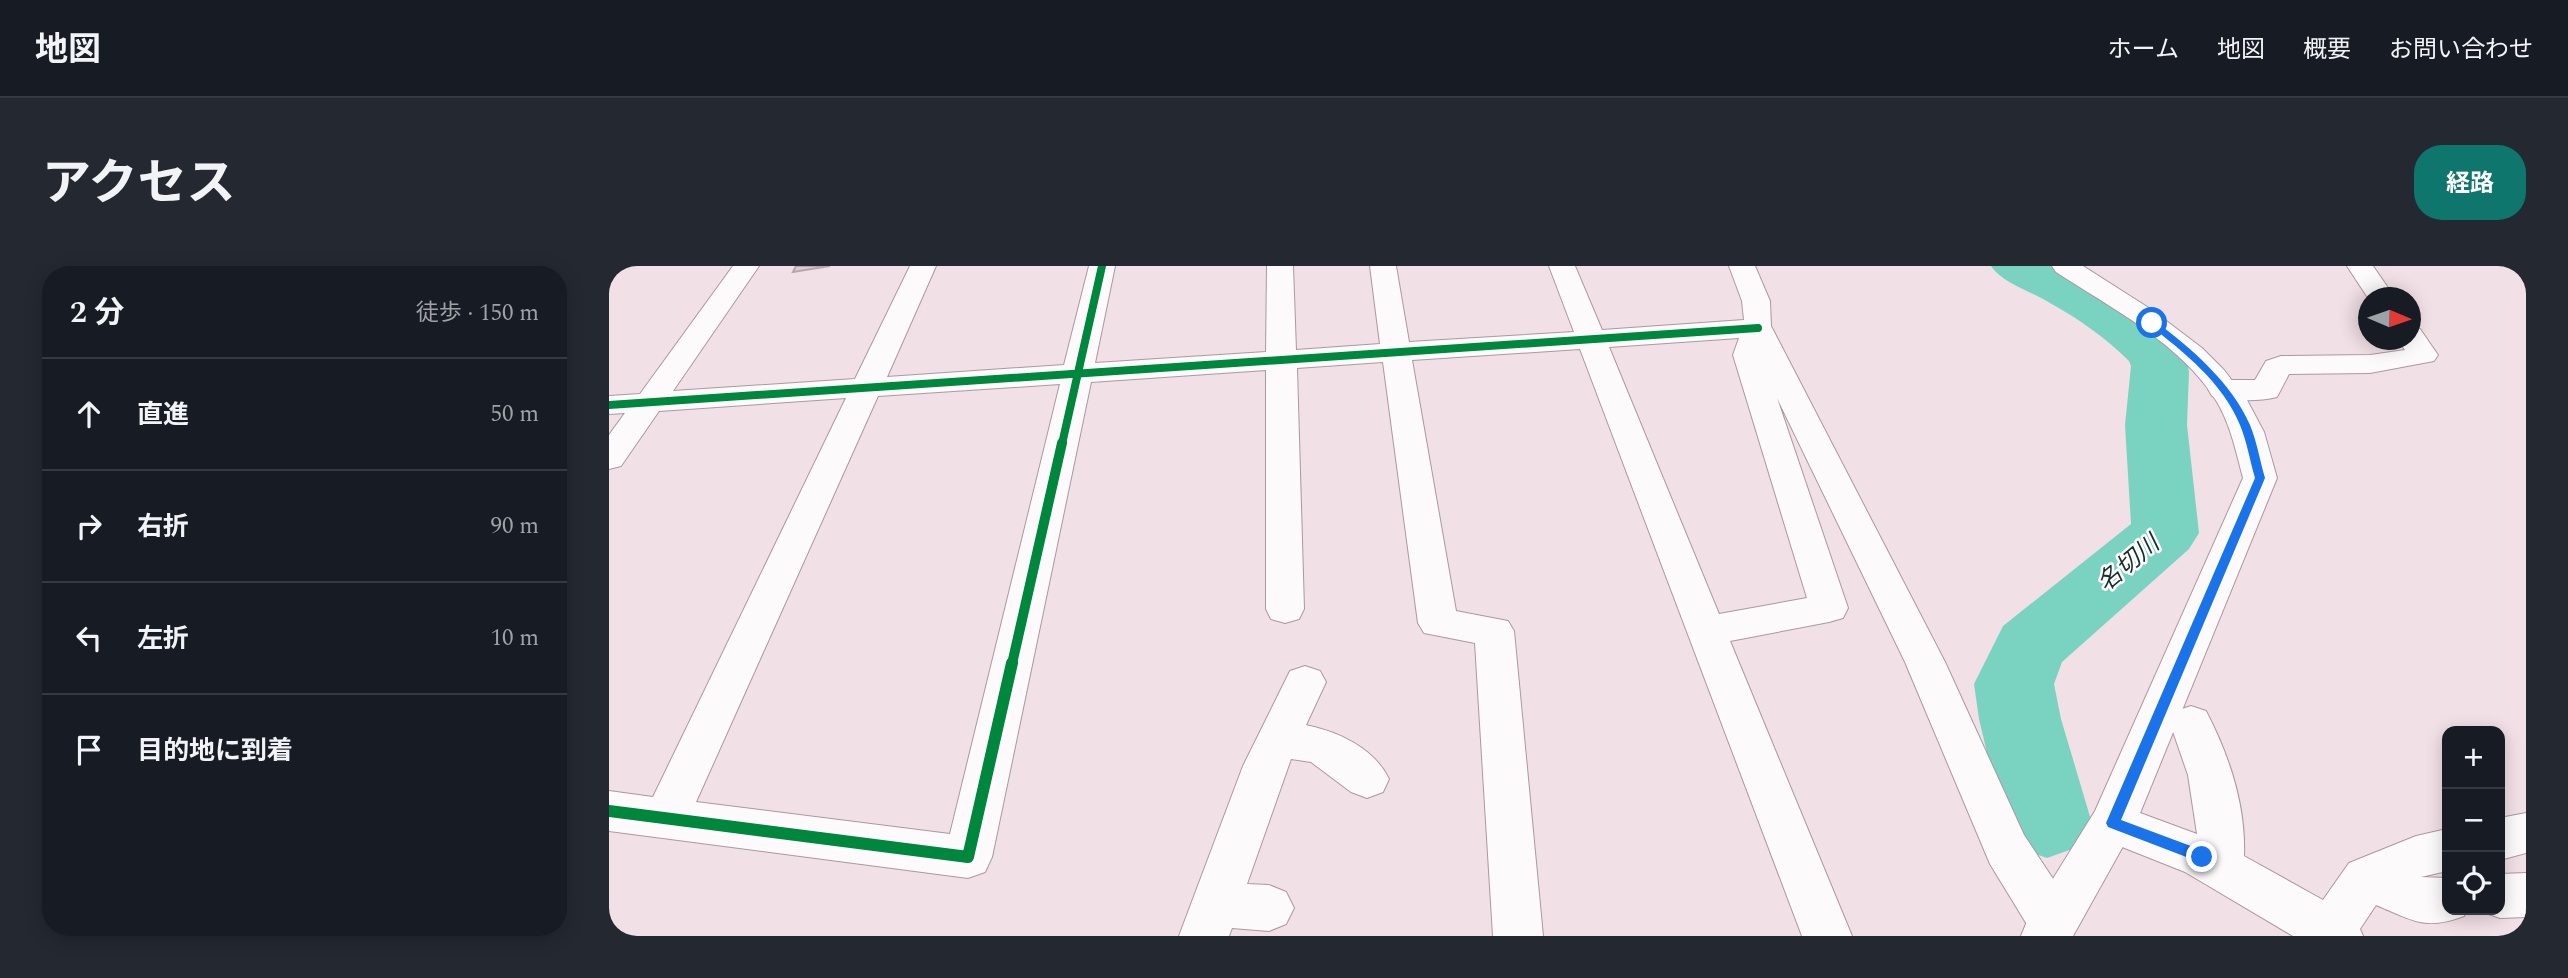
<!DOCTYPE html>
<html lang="ja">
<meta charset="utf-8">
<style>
:root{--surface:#171b24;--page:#242831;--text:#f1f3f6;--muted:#9ea1a6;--line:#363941;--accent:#0f766e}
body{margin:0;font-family:Spectral,"Noto Sans JP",serif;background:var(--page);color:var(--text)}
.controls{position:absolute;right:21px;bottom:21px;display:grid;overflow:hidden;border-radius:14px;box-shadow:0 4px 18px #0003}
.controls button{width:63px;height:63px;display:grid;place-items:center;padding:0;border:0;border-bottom:2px solid var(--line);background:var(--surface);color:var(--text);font:35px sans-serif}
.compass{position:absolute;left:1749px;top:21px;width:63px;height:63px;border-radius:50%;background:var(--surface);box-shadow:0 4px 18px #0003;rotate:92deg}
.stop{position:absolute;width:21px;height:21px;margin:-16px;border:5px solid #1a73e8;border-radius:50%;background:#fff}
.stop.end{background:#1a73e8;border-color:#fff;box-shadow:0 2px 7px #0008}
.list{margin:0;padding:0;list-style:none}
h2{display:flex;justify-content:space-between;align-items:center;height:91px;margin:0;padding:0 28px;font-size:30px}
h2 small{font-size:23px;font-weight:400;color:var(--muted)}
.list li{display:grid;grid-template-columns:46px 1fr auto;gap:21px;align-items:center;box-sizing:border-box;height:112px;padding:0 28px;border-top:2px solid var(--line)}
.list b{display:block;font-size:26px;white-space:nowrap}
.list em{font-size:23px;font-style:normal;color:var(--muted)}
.icon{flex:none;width:38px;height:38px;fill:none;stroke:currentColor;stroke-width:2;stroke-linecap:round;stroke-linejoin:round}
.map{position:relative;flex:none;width:1917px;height:670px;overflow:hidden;border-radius:28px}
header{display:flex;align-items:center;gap:42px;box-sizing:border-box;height:98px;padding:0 35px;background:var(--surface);border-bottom:2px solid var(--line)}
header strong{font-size:33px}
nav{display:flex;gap:38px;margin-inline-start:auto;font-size:24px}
.intro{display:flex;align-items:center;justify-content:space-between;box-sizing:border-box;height:168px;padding:0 42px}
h1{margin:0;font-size:49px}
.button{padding:18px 32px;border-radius:28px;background:var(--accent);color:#fff;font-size:24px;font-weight:700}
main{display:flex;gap:42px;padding:0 42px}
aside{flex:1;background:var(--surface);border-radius:28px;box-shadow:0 4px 18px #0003}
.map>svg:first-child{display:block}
</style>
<header>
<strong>地図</strong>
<nav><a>ホーム</a><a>地図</a><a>概要</a><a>お問い合わせ</a></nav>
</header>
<div class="intro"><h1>アクセス</h1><a class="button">経路</a></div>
<main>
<aside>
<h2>2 分<small>徒歩 · 150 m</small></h2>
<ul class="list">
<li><svg class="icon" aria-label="ahead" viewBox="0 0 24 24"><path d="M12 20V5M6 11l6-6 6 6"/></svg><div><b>直進</b></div><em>50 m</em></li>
<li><svg class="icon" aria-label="right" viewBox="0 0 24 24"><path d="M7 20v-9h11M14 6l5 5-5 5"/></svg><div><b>右折</b></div><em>90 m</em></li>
<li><svg class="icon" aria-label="left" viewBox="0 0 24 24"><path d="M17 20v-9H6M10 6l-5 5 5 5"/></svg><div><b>左折</b></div><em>10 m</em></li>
<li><svg class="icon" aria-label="arrive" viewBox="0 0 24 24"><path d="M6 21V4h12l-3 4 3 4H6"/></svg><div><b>目的地に到着</b></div></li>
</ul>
</aside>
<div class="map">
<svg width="1917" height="670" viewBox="0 0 1917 670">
<rect width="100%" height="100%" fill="#f1e0e6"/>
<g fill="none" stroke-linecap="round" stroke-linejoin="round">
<path fill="#79d3c0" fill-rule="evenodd" d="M1382,0h69l7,3 45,26 42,29 16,14 17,23 2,11 -2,53 12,108 -10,16 -127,113 -8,22 7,35 30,101 -13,27 -31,11 -31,-11 -13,-27 -24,-101 -5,-35 29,-58 128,-102 -6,-99 6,-59 -2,-5c-23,-23 -50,-42 -79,-58 -19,-12 -47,-19 -59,-37z"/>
</g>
<path fill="#dccad5" stroke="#b7a6b1" stroke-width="2" d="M187,0h34l-37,6z"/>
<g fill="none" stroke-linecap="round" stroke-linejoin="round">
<g stroke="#ac98a0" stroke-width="2">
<path id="street" d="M124,0h26l-86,125 182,-12 55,-113h26l-49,111 177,-12 25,-99h26l-20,97 171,-11 1,-86h26l3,84 84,-6 -10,-78h26l13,76 165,-10 -25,-66h26l27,64 142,-10 -2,-19 -13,-35h26l15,35 1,25 174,336 79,173 47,71 7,16 -6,14h-38l-44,-72 -85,-202 -128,-264 71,210 -5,10 -14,4 -99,19 122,295h-50l-222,-587 -168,11 44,251 52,10 6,10 29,305h-50l-18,-293 -51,-10 -6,-10 -35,-261 -86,6 7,241 -5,10 -14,4 -14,-4 -5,-10v-239l-175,12 -99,475 -7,15 -17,6 -359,-47v-40l44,6 193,-399 -187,13 -38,55 -12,3v-34l16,-22 -16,1v-18l31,-2zM1130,72l-6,17 74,243 -88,16 -110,-267zM451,118l-110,450 -254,-32 182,-406z
M1738,0h26l22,32h-27z
M1801,60l10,3 18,26 -4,6 -64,12 -81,1 -12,23c-20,5 -45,4 -65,-1l-4,-7 4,-7 11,-2h32l11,-19 15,-5 89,-1 35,-5 -7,-10h12z
M696,400l15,5 6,11 -20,43c33,7 68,23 83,54l-6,13 -16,6 -16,-6 -40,-30 -20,-3 -44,125 22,1 17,7 8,16 -8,16 -17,7 -37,-3 -3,8h-50l64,-170 47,-95z
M1582,440l15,5c23,44 40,95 38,145l79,44 26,-37 67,-27 31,-7v42l-26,6 26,1v32h20l-3,6c-39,15 -52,4 -88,-11l-16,24 3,7h-70l-108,-64 -88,-35 -7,-14 7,-14 16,-6 84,31 -9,-59 -18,-52 6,-12z
M1917,547v40l-26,7v-42z
M1917,607v44l-26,1 -17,-6 -1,-2h18v-36z"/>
</g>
<g stroke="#ac98a0" stroke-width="2">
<path id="secondary" d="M1443,0h31l69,44 50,38 22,22 23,30 17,32 13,46 -141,345 -63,113h-52l7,-17 67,-108 148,-333c-7,-26 -12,-52 -26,-76 -35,-58 -106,-94 -161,-130z"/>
</g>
<use href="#street" fill="#fdfafb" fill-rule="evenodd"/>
<use href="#secondary" fill="#fdfafb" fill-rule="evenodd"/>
<g stroke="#fff" stroke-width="11">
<path id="cycleway-far2" d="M0,139l1149,-77
M453,178l40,-178"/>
</g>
<g stroke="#fff" stroke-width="14">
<path id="cycleway-far1" d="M403,398l50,-221"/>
</g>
<g stroke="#fff" stroke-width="17">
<path id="cycleway" d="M0,545l359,46 44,-194"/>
</g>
<use href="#cycleway-far2" stroke="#00873e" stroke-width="8"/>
<use href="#cycleway-far1" stroke="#00873e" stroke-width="10"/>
<use href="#cycleway" stroke="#00873e" stroke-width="12"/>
</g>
<path fill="#1a73e8" d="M1540,55h6c37,28 76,61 95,104 7,17 10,36 15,53l-144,342 86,32v9l-5,2 -94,-36 -2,-4 149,-345c-5,-17 -8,-36 -15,-53 -17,-42 -56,-73 -91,-100z"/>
<g text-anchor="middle" stroke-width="5" stroke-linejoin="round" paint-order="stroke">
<g font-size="24" font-style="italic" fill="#182f29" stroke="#fff">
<text transform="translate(1519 297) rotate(-40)" y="8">名切川</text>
</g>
</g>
</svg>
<div class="controls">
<button>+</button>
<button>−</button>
<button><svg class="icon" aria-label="locate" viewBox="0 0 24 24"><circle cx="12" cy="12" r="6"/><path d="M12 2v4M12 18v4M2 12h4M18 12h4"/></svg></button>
</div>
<svg class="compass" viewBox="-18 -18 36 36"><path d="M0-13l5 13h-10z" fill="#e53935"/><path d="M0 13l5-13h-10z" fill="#9ea1a6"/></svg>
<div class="stop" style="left:1543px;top:57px"></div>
<div class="stop end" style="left:1593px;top:591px"></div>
</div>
</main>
